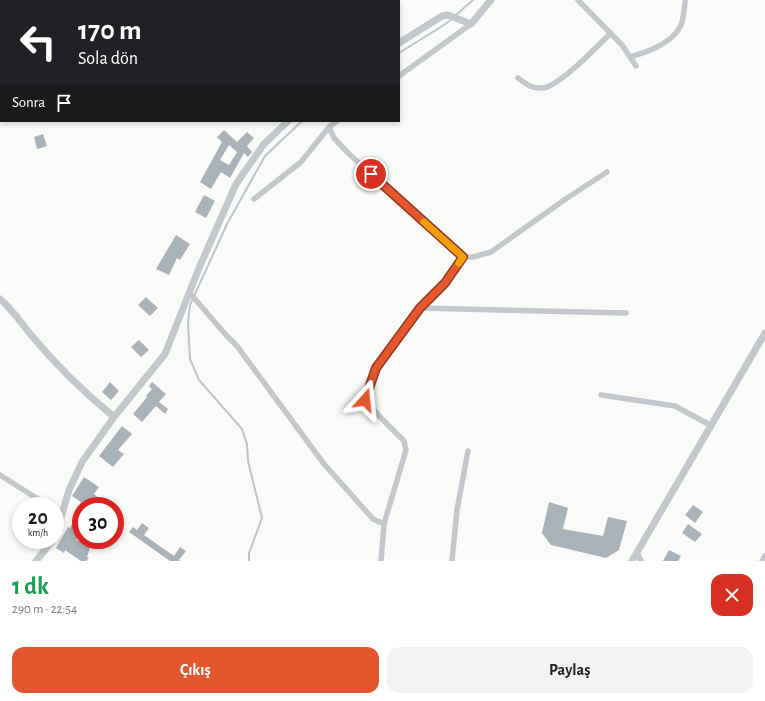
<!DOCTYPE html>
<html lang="tr">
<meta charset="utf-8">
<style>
:root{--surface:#fff;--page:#f2f2f2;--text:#202124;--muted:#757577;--accent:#e4572e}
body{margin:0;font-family:"Alegreya Sans",sans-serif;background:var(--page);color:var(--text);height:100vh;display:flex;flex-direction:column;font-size:15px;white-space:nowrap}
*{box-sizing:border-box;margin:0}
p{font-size:13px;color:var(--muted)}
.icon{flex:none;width:22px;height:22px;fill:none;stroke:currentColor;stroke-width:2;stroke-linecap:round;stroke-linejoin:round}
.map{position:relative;height:561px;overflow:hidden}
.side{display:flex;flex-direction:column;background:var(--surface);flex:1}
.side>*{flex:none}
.guide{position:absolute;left:0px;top:0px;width:400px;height:122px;box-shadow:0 2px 6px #0003;background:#202124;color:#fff;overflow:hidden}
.speed{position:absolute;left:12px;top:497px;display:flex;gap:8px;font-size:20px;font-weight:700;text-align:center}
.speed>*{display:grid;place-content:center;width:52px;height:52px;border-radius:50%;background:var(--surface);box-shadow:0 2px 6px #0003;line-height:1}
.speed small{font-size:10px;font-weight:400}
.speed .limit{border:6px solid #d22;background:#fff;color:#111}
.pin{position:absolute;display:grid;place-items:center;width:34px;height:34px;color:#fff;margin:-17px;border:2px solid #fff;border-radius:50%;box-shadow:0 1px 4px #0007}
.me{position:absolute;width:44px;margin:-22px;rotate:18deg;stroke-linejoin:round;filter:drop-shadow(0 0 3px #0008)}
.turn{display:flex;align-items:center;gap:14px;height:84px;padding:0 12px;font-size:18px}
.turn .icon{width:52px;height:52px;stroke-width:2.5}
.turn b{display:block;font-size:28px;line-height:34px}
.then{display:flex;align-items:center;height:38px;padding:0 12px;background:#0003;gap:8px;font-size:15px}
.round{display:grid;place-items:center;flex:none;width:42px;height:42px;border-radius:12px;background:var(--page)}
.headline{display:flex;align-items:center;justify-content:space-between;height:68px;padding:0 12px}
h1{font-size:24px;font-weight:700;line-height:30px;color:#1e9e55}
.primary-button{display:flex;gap:8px;margin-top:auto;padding:8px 12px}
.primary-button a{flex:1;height:46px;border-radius:12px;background:var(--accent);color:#fff;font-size:16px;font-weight:700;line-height:46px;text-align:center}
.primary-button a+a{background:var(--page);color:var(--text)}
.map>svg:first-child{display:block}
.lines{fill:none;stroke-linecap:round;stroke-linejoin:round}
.stream{stroke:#bbc7cb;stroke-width:2}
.building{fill:#aab3b9;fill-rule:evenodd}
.minor{stroke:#c3c8cc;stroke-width:5.5}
.tertiary{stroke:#c3c8cc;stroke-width:7}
.route-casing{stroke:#94391e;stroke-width:10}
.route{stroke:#e4572e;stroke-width:7}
.slow{stroke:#f59e0b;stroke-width:7}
</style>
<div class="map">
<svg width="765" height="561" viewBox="0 0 765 561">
<rect width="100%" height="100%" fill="#fafaf8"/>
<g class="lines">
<path class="stream" d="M 456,15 L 473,0
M 399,53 L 444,25 L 453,18
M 249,561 L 249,553 L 262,518 L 248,461 L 247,444 L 242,429 L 199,380 L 190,359 L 188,323 L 190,305 L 227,224 L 265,156 L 302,121"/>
</g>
<path class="building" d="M 224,130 L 237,142 L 247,132 L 254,138 L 247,146 L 252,152 L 248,157 L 244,153 L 230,178 L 221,172 L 211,189 L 200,182 L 222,142 L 217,137 ZM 229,145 L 237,152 L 229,165 L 220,160 Z
M 43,134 L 47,146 L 37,149 L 34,137 Z
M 204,195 L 215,201 L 206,218 L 195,212 Z
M 176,235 L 190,244 L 180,260 L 177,258 L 169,275 L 156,269 Z
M 146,297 L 158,308 L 150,316 L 138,305 Z
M 139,340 L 149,350 L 141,357 L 131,347 Z
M 110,382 L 119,391 L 111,400 L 102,392 Z
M 152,382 L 166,394 L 159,402 L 168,409 L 165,414 L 156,406 L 142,422 L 133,414 L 147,397 L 146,396 L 152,389 L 149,386 Z
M 122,426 L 132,434 L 118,450 L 124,454 L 113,467 L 99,456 Z
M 84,477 L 99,487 L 94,494 L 107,506 L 81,506 L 81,531 L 76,540 L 91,545 L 87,557 L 89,558 L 86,561 L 81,561 L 65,550 L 64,553 L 56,548 L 68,527 L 70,528 L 72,524 L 73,525 L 81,502 L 72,496 Z
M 549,502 L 568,508 L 563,529 L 603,536 L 608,517 L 627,521 L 619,550 L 606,558 L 551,545 L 542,533 Z
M 693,505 L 703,512 L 695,523 L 685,515 Z
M 142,523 L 149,528 L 144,535 L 174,556 L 180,547 L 186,551 L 179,560 L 180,561 L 170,561 L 129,532 L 133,527 L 137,530 Z
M 688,524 L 702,534 L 695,542 L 682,533 Z
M 669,550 L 681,556 L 678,561 L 663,561 Z"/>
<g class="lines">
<path class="minor" d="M 339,0 L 339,1
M 578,0 L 622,45 L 636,66
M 630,57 C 647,52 671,44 680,27 C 684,20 684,9 685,2
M 399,76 L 471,24
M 518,78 C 526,84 532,89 543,88 C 560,86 597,46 611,33
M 337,121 L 329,127 L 334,138 L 348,153 L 463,257 L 445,283 L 420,308 L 376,368 L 365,400 L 384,421 L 404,441 L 406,450 L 384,524 L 381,561
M 254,199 L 301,162 L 329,127
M 463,257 L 473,257 L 491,252 L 567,198 L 607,172
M 189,292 L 226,335 L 237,346 L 324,464 L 373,519 L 384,524
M 420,308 L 626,313
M 601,395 L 675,406 L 710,425
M 0,475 L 49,506
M 55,510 L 62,515
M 637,553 L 641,561
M 452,561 L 457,510 L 468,451
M 762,561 L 765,556"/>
<path class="tertiary" d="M 23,1 L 23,0
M 399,43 L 442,16 L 448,15 L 471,24 L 491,0
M 0,62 L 1,59
M 0,299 C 13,310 21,323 32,336 C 56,365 85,393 114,417
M 55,538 L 69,490 L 82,462 L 114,417 L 165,354 L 199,268 L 236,184 L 264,144 L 288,121
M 36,561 L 53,540
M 632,561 L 765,333"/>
</g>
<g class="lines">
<g class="route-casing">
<path id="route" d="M 365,400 L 376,368 L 420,308 L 445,283 L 463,257 L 371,174"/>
</g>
<use href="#route" class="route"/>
<path class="slow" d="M 424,222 L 463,257 L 459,263"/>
</g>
</svg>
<div class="speed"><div>20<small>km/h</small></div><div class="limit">30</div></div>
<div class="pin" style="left:371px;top:174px;background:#d93025"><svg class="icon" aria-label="arrive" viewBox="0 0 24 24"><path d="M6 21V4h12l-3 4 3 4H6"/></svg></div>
<svg class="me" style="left:365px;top:400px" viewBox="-20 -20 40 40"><path d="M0-17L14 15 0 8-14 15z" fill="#e4572e" stroke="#fff" stroke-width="4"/></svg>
<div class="guide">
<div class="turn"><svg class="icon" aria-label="left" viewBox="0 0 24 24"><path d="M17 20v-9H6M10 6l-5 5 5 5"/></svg><div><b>170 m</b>Sola dön</div></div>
<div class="then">Sonra<svg class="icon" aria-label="arrive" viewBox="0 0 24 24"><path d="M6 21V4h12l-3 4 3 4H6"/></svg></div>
</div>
</div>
<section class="side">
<div class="headline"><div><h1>1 dk</h1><p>290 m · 22:54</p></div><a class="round" style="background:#d93025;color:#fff"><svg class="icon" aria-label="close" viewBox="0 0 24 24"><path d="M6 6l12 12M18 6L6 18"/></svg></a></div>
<div class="primary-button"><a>Çıkış</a><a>Paylaş</a></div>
</section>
